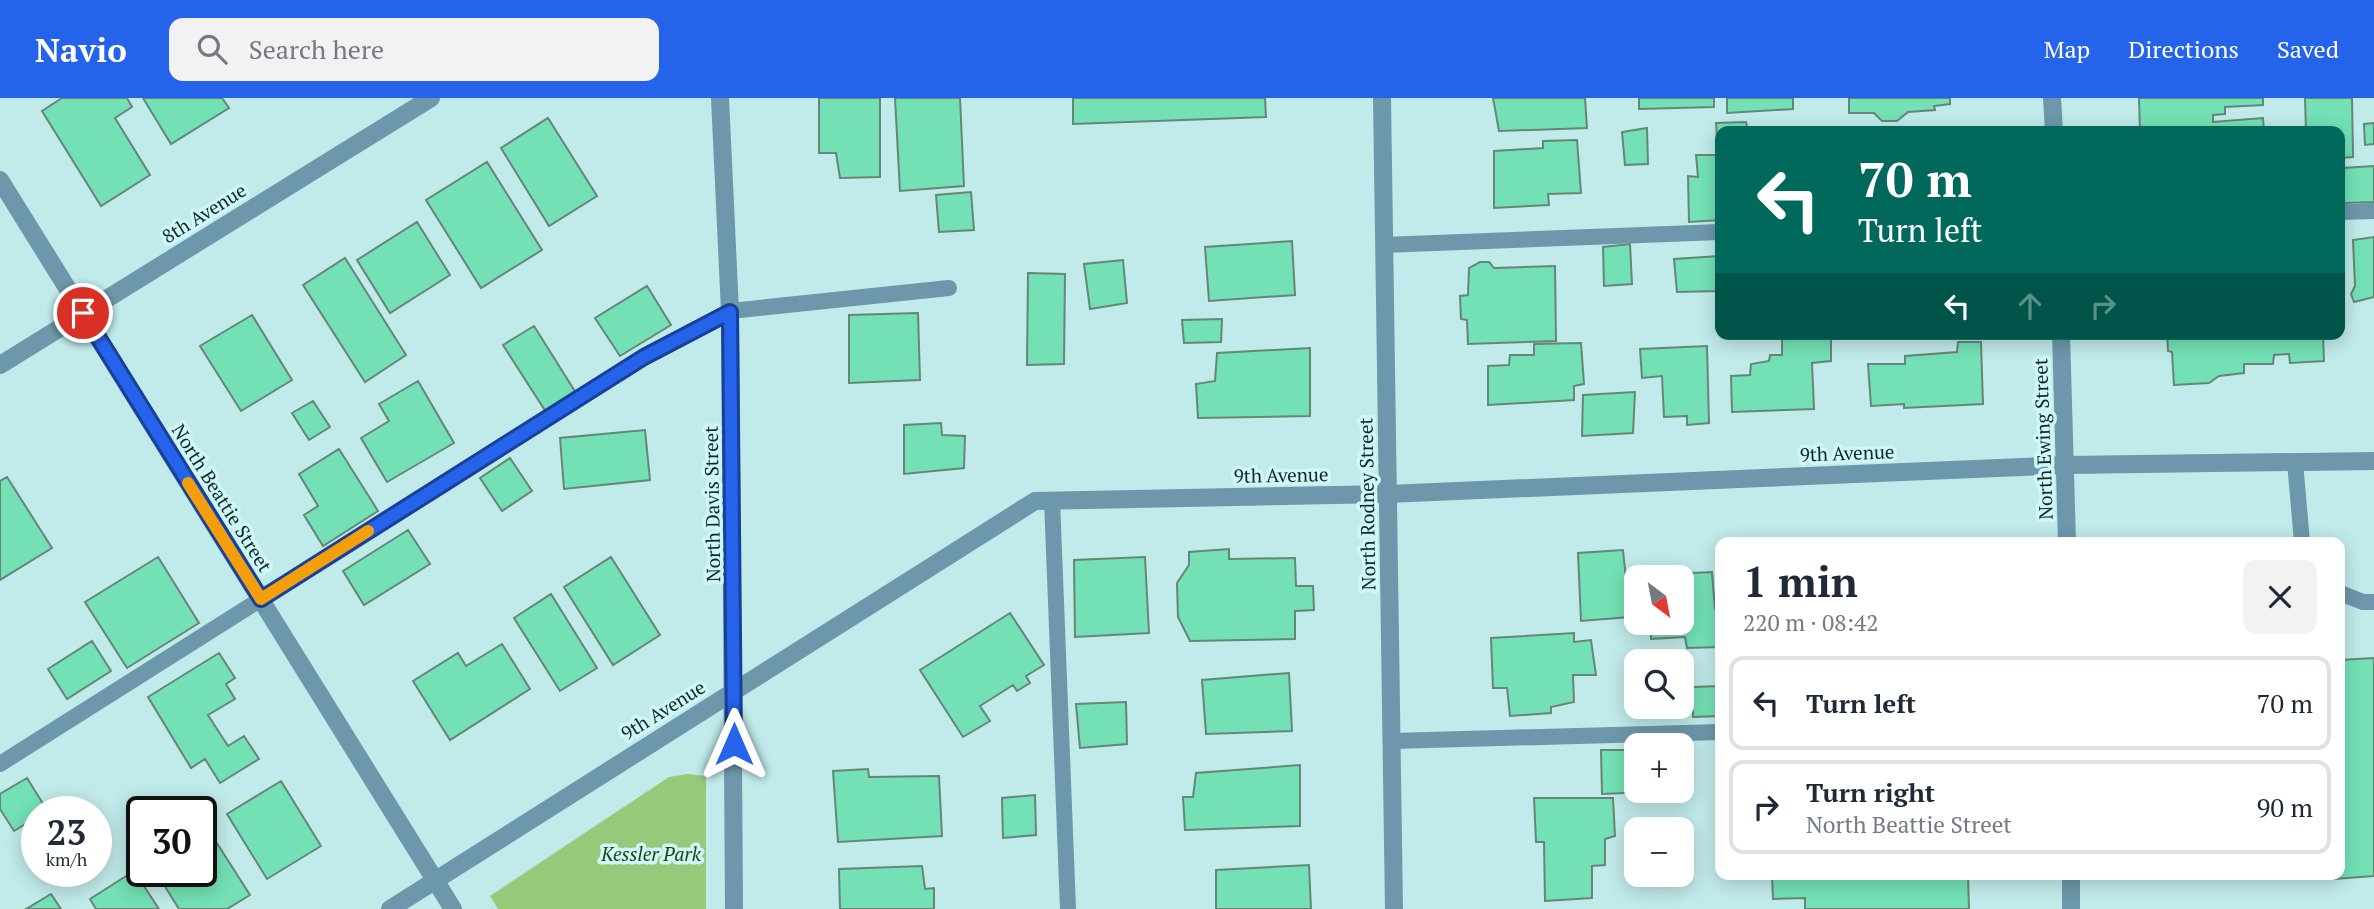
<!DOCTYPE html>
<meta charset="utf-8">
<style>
:root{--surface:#fff;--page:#f2f2f3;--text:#1f2937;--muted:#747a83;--line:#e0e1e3;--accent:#2563eb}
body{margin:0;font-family:"PT Serif",serif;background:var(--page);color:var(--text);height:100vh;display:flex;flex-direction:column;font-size:26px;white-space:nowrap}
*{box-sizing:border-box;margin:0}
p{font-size:23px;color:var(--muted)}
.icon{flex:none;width:38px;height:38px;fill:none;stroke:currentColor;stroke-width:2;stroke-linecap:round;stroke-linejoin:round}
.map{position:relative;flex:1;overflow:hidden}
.sheet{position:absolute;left:1715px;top:439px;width:630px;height:343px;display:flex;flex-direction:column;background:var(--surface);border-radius:14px;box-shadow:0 4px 18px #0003}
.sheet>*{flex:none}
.guide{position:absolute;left:1715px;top:28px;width:630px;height:214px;border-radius:14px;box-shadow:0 4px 18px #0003;background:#00695c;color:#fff;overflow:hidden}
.needle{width:46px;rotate:148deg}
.fabs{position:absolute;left:1624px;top:467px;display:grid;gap:14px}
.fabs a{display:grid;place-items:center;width:70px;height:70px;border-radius:14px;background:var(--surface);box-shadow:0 4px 18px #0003;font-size:35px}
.speed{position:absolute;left:21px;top:698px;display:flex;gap:14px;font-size:35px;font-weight:700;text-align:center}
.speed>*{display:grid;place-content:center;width:91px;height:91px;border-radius:50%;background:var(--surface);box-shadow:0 4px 18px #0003;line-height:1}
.speed small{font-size:18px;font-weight:400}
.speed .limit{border:4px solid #111;border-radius:10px;background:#fff;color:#111}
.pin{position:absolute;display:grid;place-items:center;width:60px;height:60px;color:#fff;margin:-30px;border:4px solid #fff;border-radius:50%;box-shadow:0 2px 7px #0007}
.me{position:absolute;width:77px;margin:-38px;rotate:0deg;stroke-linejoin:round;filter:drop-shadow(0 0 5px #0008)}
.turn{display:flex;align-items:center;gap:24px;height:147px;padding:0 28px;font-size:32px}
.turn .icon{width:91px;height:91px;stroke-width:2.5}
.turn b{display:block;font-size:49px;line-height:60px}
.lanes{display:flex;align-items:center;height:66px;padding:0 28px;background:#0003;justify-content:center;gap:35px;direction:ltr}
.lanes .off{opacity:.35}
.round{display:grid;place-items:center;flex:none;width:74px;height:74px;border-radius:14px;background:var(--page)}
.headline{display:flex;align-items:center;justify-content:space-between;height:119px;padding:0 28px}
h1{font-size:42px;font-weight:700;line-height:52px}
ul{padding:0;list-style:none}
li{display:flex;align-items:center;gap:21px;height:94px;margin:0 14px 10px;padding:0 14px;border:4px solid var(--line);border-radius:14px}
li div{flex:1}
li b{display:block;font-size:26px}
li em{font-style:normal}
header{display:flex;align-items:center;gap:42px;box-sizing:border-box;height:98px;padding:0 35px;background:var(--accent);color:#fff}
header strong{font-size:33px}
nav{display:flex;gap:38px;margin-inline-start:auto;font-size:24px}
.search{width:490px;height:63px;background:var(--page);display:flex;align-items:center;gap:18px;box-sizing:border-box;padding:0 24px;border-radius:14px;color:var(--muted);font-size:26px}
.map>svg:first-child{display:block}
.green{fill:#98c97a}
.building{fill:#73e1b5;stroke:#668678;stroke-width:2}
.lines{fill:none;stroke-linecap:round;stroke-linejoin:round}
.service{stroke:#6d97aa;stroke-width:16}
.minor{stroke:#6d97aa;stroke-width:18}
.tertiary{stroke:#6d97aa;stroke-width:18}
.route-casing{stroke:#184099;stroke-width:18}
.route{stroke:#2563eb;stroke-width:12}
.slow{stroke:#f59e0b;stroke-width:12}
.labels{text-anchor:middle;stroke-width:7;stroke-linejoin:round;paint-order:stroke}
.street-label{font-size:19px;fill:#152525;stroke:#cef7f7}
.park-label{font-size:19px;font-style:italic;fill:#25440c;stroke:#cef7f7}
</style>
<header>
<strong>Navio</strong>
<div class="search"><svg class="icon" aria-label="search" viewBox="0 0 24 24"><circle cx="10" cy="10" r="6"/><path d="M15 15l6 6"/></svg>Search here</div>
<nav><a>Map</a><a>Directions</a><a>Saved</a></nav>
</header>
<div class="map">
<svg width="2374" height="811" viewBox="0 0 2374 811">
<rect width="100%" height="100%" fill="#c1eaea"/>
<path class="green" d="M 688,676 L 706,678 L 706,811 L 498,811 L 490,798 L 669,679 Z"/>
<path class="building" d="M 62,0 L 127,0 L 132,9 L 115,20 L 150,77 L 101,108 L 42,13 Z
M 143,0 L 222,0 L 229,10 L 171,46 Z
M 819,0 L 880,0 L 880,79 L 840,80 L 836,55 L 819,55 Z
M 895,0 L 960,0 L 964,88 L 900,93 Z
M 1073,0 L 1265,0 L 1266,19 L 1073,26 Z
M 1493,0 L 1585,0 L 1587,30 L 1499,33 Z
M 1639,0 L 1714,0 L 1714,9 L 1639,11 Z
M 1727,0 L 1793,0 L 1793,11 L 1727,15 Z
M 1849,0 L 1950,0 L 1950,6 L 1934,8 L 1935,12 L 1908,14 L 1897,23 L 1882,23 L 1874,15 L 1849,15 Z
M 2139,0 L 2263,0 L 2263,7 L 2225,9 L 2225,16 L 2213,17 L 2213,24 L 2263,20 L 2264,33 L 2140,33 Z
M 2305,0 L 2352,0 L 2353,59 L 2340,60 L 2340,33 L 2306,33 Z
M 548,20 L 597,98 L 549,128 L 501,50 Z
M 1746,24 L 1748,33 L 1776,30 L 1776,33 L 1720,33 L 1720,84 L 1716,25 Z
M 2374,25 L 2374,46 L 2365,47 L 2364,26 Z
M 1647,30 L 1648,66 L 1625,67 L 1622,34 Z
M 1577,42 L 1581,95 L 1548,96 L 1549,107 L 1494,110 L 1494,53 L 1543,50 L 1543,43 Z
M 1696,57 L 1718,57 L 1720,122 L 1689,124 L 1688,78 L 1698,79 Z
M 487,64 L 542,152 L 481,190 L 426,102 Z
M 2374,68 L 2374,104 L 2344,105 L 2343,70 Z
M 971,94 L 974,132 L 939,134 L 936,97 Z
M 417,124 L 450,177 L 390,215 L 357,162 Z
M 2374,139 L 2374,199 L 2354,204 L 2351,196 L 2355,188 L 2353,142 Z
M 1292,143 L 1295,197 L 1209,203 L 1205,149 Z
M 1630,146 L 1632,186 L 1604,188 L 1603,149 Z
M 1719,158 L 1719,193 L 1677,194 L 1674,161 Z
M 345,160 L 406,257 L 365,284 L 303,187 Z
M 1123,162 L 1127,205 L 1090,211 L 1084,166 Z
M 1480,164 L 1489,164 L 1494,170 L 1555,168 L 1556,243 L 1468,246 L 1467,222 L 1461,221 L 1460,198 L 1468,197 L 1469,170 Z
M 1028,175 L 1065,176 L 1064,266 L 1027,267 Z
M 647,188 L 671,227 L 620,258 L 595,220 Z
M 918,215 L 920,282 L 849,285 L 849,217 Z
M 252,217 L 292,282 L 241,313 L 200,248 Z
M 1222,221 L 1221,244 L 1184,245 L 1182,222 Z
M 534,228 L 576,295 L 546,314 L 503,247 Z
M 1782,236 L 1831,236 L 1831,263 L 1812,265 L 1814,311 L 1732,314 L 1731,278 L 1750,277 L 1751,266 L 1769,263 L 1770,257 L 1782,257 Z
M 2167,236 L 2323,236 L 2324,263 L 2290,265 L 2289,256 L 2274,257 L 2273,266 L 2244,266 L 2244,275 L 2219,278 L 2209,285 L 2174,287 L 2172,254 L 2168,253 Z
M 1958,244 L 1981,244 L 1983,306 L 1904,310 L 1904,306 L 1871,308 L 1868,266 L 1905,266 L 1905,258 L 1957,254 Z
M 1581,245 L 1584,286 L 1574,288 L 1574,302 L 1488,307 L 1488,268 L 1509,267 L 1510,257 L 1534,257 L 1534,246 Z
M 1707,248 L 1709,325 L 1687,327 L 1687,318 L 1664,319 L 1662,278 L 1642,280 L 1640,251 Z
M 1310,250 L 1310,318 L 1198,320 L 1196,286 L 1215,283 L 1217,255 Z
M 418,283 L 454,345 L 387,384 L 361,340 L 389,323 L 379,306 Z
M 1635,294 L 1633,335 L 1582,338 L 1583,297 Z
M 313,303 L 330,329 L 309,342 L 292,315 Z
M 941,325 L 942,337 L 965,338 L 964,370 L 904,376 L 904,327 Z
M 645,332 L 650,382 L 564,391 L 560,340 Z
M 339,351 L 378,413 L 323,448 L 304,417 L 318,408 L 299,376 Z
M 510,360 L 532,393 L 502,413 L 480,380 Z
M 7,379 L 52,450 L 0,482 L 0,383 Z
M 408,432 L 430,466 L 364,507 L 343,473 Z
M 1907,442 L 1990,443 L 1990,444 L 1907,444 Z
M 1229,451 L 1229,461 L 1295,460 L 1296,488 L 1313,488 L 1314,512 L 1295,513 L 1295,541 L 1190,543 L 1178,519 L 1177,485 L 1189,467 L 1189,454 Z
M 1623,452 L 1630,519 L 1581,523 L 1578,455 Z
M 158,459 L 199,525 L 127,570 L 85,504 Z
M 611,459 L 660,537 L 613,567 L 564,489 Z
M 1145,459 L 1149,535 L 1075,539 L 1074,462 Z
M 1712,474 L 1715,511 L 1720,511 L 1720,549 L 1687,550 L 1685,539 L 1651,541 L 1651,525 L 1682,525 L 1682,480 L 1649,480 L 1649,477 Z
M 551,496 L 597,570 L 560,593 L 514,520 Z
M 1010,515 L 1044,567 L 1026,578 L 1030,585 L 1017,593 L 1013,587 L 980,608 L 990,623 L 963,639 L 920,572 Z
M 1574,535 L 1574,544 L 1591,542 L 1596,577 L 1573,577 L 1574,604 L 1551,609 L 1551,615 L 1510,618 L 1507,590 L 1493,590 L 1491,540 Z
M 92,543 L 111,573 L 67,601 L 48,571 Z
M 502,546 L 530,591 L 450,642 L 413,583 L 458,555 L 466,568 Z
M 219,555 L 235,580 L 226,586 L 235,601 L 208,617 L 228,648 L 244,638 L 259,661 L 220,685 L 205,661 L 191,670 L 148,599 Z
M 2374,560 L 2374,778 L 2334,781 L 2330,777 L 2340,777 L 2340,562 Z
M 1289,575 L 1292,633 L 1206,636 L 1202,582 Z
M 1720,588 L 1720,618 L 1693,619 L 1692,589 Z
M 1126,604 L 1127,646 L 1080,650 L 1076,606 Z
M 1601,652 L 1636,652 L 1636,693 L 1649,694 L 1602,696 Z
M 1300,667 L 1300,728 L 1185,732 L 1183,699 L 1193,699 L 1196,675 Z
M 868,671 L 869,679 L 939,678 L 942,738 L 838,744 L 833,673 Z
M 27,680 L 47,712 L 37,714 L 37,719 L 14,733 L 0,711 L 0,696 Z
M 281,683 L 321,748 L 267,781 L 227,716 Z
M 1035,697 L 1036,737 L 1003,740 L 1002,700 Z
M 1534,700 L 1613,700 L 1615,738 L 1605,741 L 1605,767 L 1592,768 L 1592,800 L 1545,803 L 1544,744 L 1536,744 Z
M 204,725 L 250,797 L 227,811 L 179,811 L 156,774 L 201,774 L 201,727 Z
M 1309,767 L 1311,811 L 1216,811 L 1216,772 Z
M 922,768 L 925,791 L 934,790 L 934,811 L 840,811 L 839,771 Z
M 134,773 L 159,811 L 96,811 L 90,801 Z
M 1772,777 L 1968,777 L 1969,811 L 1805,811 L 1805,800 L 1773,801 Z
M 51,796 L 61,811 L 26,811 Z"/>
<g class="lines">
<path class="service" d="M 2340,114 L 2374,113
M 1384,147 L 1720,134
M 2295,364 L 2302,444
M 1052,402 L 1068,811
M 2340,495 L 2363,504 L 2374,504
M 1392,643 L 1720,634
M 0,666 L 644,259 L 730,213 L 949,190"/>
<path class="minor" d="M 720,0 L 730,213 L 734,811
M 2052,0 L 2054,33
M 0,82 L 453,811
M 2061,236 L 2067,444
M 0,267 L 431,0
M 2071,777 L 2071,811
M 390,811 L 1035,403 L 1388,396 L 2067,367 L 2374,363"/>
<path class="tertiary" d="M 1382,0 L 1394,811"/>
</g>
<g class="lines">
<g class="route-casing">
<path id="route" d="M 83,215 L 261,501 L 644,259 L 730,214 L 734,646"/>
</g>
<use href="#route" class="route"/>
<path class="slow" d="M 188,385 L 261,501 L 368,433"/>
</g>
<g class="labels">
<g class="street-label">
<text transform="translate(204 115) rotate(-32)" y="7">8th Avenue</text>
<text transform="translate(2043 341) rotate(-92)" y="7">North Ewing Street</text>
<text transform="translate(1847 355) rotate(-2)" y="7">9th Avenue</text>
<text transform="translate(1281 377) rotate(-1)" y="7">9th Avenue</text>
<text transform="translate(222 400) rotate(58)" y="7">North Beattie Street</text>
<text transform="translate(712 406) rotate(-91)" y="7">North Davis Street</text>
<text transform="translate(1367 406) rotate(-91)" y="7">North Rodney Street</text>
<text transform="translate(663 612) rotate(-32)" y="7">9th Avenue</text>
</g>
<g class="park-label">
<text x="651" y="763">Kessler Park</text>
</g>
</g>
</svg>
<div class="fabs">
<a><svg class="needle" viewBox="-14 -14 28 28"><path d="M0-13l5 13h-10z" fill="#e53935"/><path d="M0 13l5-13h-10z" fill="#747a83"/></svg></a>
<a><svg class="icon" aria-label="search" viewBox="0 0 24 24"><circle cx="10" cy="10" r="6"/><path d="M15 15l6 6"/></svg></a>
<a>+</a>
<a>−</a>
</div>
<div class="speed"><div>23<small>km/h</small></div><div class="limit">30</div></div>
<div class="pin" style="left:83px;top:215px;background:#d93025"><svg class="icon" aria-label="arrive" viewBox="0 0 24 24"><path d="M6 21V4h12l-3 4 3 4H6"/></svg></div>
<svg class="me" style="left:734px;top:646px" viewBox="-20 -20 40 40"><path d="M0-17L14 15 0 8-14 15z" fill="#2563eb" stroke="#fff" stroke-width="4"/></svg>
<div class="guide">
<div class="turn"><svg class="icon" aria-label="left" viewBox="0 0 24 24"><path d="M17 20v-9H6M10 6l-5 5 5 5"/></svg><div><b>70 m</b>Turn left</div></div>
<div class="lanes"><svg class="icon" aria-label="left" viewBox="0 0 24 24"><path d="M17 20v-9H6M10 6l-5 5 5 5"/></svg><svg class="icon off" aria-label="ahead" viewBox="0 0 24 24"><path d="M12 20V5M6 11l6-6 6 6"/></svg><svg class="icon off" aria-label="right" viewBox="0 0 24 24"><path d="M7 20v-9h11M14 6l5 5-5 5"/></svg></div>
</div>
<section class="sheet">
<div class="headline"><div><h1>1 min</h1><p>220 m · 08:42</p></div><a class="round"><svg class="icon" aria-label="close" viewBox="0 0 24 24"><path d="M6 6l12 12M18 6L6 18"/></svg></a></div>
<ul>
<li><svg class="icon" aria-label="left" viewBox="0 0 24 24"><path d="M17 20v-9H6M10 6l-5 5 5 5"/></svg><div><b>Turn left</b></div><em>70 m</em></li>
<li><svg class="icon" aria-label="right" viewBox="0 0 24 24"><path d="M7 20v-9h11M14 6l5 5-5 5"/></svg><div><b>Turn right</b><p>North Beattie Street</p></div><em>90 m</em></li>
</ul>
</section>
</div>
